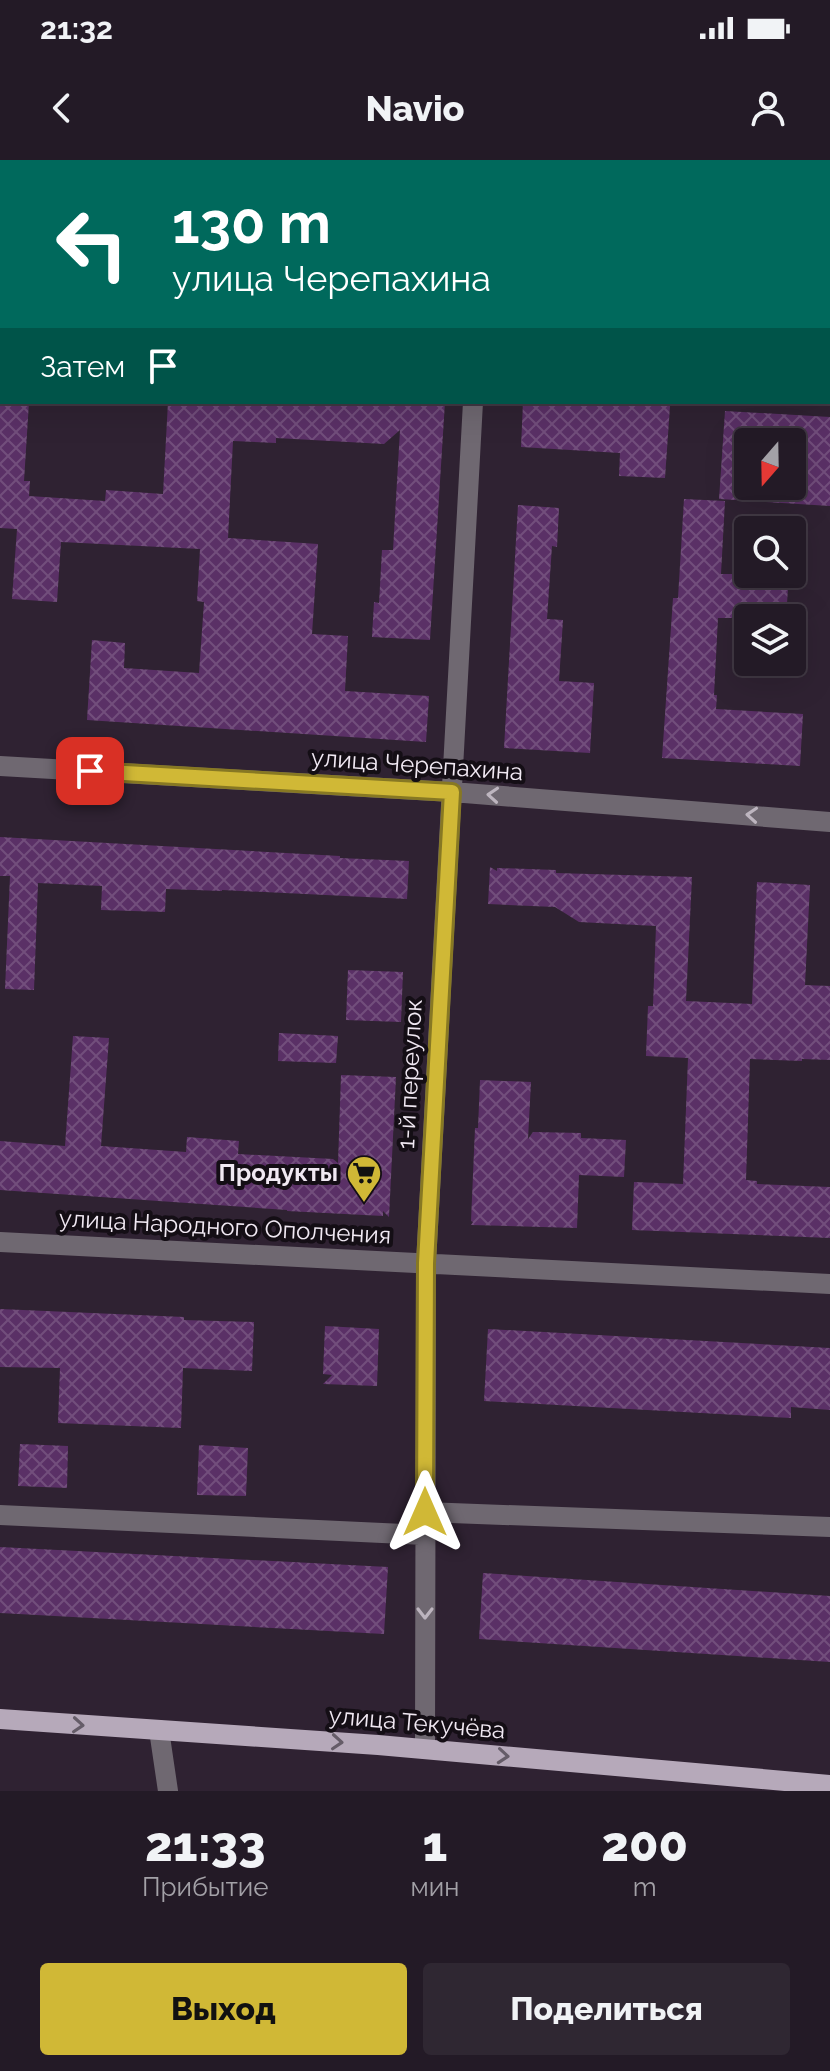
<!DOCTYPE html>
<html lang="ru">
<meta charset="utf-8">
<style>
:root{--surface:#231a26;--page:#2f2732;--text:#f1f3f6;--muted:#a3a1a7;--line:#403843;--accent:#d0b836}
body{margin:0;font-family:Raleway,sans-serif;background:var(--page);color:var(--text);height:100vh;display:flex;flex-direction:column;font-size:30px;white-space:nowrap}
*{box-sizing:border-box;margin:0}
p{font-size:26px;color:var(--muted)}
.icon{flex:none;width:44px;height:44px;fill:none;stroke:currentColor;stroke-width:2;stroke-linecap:round;stroke-linejoin:round}
.map{position:relative;height:1631px;overflow:hidden}
.panel{display:flex;flex-direction:column;background:var(--surface);flex:1}
.panel>*{flex:none}
.hud{position:absolute;left:0px;top:0px;width:830px;height:244px;box-shadow:0 8px 32px #0002,0 0 0 2px var(--line);background:#00695c;color:#fff;overflow:hidden}
.needle{width:52px;rotate:200deg}
.controls{position:absolute;left:734px;top:268px;display:grid;gap:16px}
.controls a{display:grid;place-items:center;width:72px;height:72px;border-radius:8px;background:var(--surface);box-shadow:0 8px 32px #0002,0 0 0 2px var(--line);font-size:40px}
.pin{position:absolute;display:grid;place-items:center;width:68px;height:68px;color:#fff;margin:-34px;border-radius:16px;box-shadow:0 4px 12px #0006}
.me{position:absolute;width:88px;margin:-44px;rotate:0deg;stroke-linejoin:round;filter:drop-shadow(0 0 6px #0008)}
.turn{display:flex;align-items:center;gap:28px;height:168px;padding:0 40px;font-size:36px}
.turn .icon{width:104px;height:104px;stroke-width:2.5}
.turn b{display:block;font-size:56px;line-height:68px}
.then{display:flex;align-items:center;height:76px;padding:0 40px;background:#0003;gap:16px;font-size:30px}
.eta{display:flex;justify-content:space-evenly;align-items:center;height:136px;text-align:center}
.eta b{font-size:48px;font-weight:800;line-height:56px}
.primary-button{display:flex;gap:16px;margin-top:auto;padding:16px 40px}
.primary-button a{flex:1;height:92px;border-radius:8px;background:var(--accent);color:#111;font-size:32px;font-weight:800;line-height:92px;text-align:center}
.primary-button a+a{background:var(--page);color:var(--text)}
.status{display:flex;justify-content:space-between;align-items:center;height:56px;padding:0 40px;background:var(--surface);direction:ltr}
.status svg{height:22px;fill:currentColor}
header{display:flex;justify-content:space-between;align-items:center;height:104px;padding:0 40px;background:var(--surface);font-size:36px;font-weight:800}
.map>svg:first-child{display:block}
.building{fill:url(#building-cross-hatch);fill-rule:evenodd}
.lines{fill:none;stroke-linecap:round;stroke-linejoin:round}
.minor{stroke:#6f6871;stroke-width:20}
.major{stroke:#b6a9ba;stroke-width:20}
.oneway{stroke:#bdb5bf}
.oneway2{stroke:#655c68}
.route-casing{stroke:#877823;stroke-width:20}
.route{stroke:#d0b836;stroke-width:14}
.labels{text-anchor:middle;stroke-width:8;stroke-linejoin:round;paint-order:stroke}
.street-label{font-size:24px;fill:#f1e9f3;stroke:#140e15}
.poi-label{font-size:24px;font-weight:bold;fill:#f1e9f3;stroke:#140e15;text-anchor:end}
</style>
<div class="status"><b>21:32</b><svg viewBox="0 0 49 12"><path d="M0 12V9h3v3zM5 12V6h3v6zM10 12V3h3v9zM15 12V0h3v12zM26 1h20v11H26zM47 4h2v5h-2z"/></svg></div>
<header><svg class="icon" aria-label="back" viewBox="0 0 24 24"><path d="M15 5l-7 7 7 7"/></svg>Navio<svg class="icon" aria-label="person" viewBox="0 0 24 24"><circle cx="12" cy="8" r="4"/><path d="M4 21q1-7 8-7t8 7"/></svg></header>
<div class="map">
<svg width="830" height="1631" viewBox="0 0 830 1631">
<defs>
<pattern id="building-cross-hatch" width="8" height="8" patternUnits="userSpaceOnUse" patternTransform="scale(2)"><rect width="8" height="8" fill="#5a3066"/><path d="M0 0l8 8M0 8l8-8" fill="none" stroke="#724e7c"/></pattern>
</defs>
<rect width="100%" height="100%" fill="#2f2232"/>
<path class="building" d="M 0,242 L 29,242 L 24,321 L 30,321 L 29,336 L 105,341 L 106,330 L 163,334 L 168,242 L 445,242 L 430,480 L 372,477 L 374,442 L 379,443 L 382,390 L 393,390 L 400,270 L 384,284 L 276,278 L 276,283 L 233,281 L 228,378 L 318,384 L 312,474 L 348,476 L 345,531 L 429,536 L 426,582 L 87,560 L 92,480 L 125,483 L 124,508 L 199,513 L 204,442 L 197,441 L 200,389 L 61,382 L 57,442 L 12,439 L 17,369 L 0,368 Z
M 523,242 L 600,242 L 670,246 L 665,318 L 619,316 L 620,293 L 521,287 Z
M 725,251 L 830,257 L 830,346 L 719,339 ZM 748,282 L 792,282 L 792,326 L 748,326 Z
M 684,339 L 725,341 L 721,414 L 789,414 L 786,458 L 718,458 L 714,535 L 717,535 L 716,549 L 803,554 L 800,606 L 662,598 L 673,438 L 678,438 Z
M 518,345 L 559,348 L 557,387 L 552,386 L 547,459 L 563,460 L 559,521 L 594,523 L 590,593 L 504,588 Z
M 0,677 L 340,696 L 340,698 L 409,701 L 407,739 L 222,730 L 222,731 L 166,729 L 165,752 L 101,750 L 102,726 L 38,723 L 34,830 L 5,829 L 10,716 L 0,716 Z
M 490,707 L 497,711 L 497,708 L 556,710 L 556,713 L 692,717 L 686,841 L 752,844 L 757,722 L 810,725 L 805,825 L 830,826 L 830,900 L 802,899 L 802,901 L 750,899 L 746,1020 L 757,1021 L 757,1024 L 830,1027 L 830,1078 L 632,1070 L 634,1022 L 683,1024 L 688,898 L 646,896 L 648,846 L 653,846 L 656,766 L 579,762 L 555,747 L 488,744 Z
M 348,810 L 403,812 L 401,862 L 346,860 Z
M 279,873 L 338,876 L 336,903 L 278,901 Z
M 73,876 L 109,878 L 101,986 L 186,992 L 187,977 L 239,981 L 238,994 L 333,999 L 338,1003 L 341,915 L 396,917 L 389,1057 L 383,1051 L 383,1056 L 287,1051 L 287,1050 L 0,1030 L 0,981 L 65,986 Z
M 480,920 L 531,922 L 528,979 L 533,972 L 581,973 L 581,978 L 626,980 L 624,1017 L 579,1015 L 577,1068 L 471,1065 L 473,1062 L 471,1061 L 475,968 L 478,968 Z
M 0,1149 L 184,1157 L 184,1160 L 254,1162 L 252,1211 L 183,1208 L 181,1268 L 58,1263 L 60,1208 L 0,1207 Z
M 325,1166 L 379,1169 L 377,1226 L 323,1224 L 332,1215 L 323,1214 Z
M 488,1169 L 830,1188 L 830,1250 L 791,1247 L 791,1258 L 484,1241 Z
M 20,1284 L 68,1286 L 67,1328 L 18,1326 Z
M 199,1285 L 248,1288 L 246,1336 L 197,1335 Z
M 0,1387 L 388,1407 L 384,1474 L 0,1453 Z
M 483,1413 L 830,1436 L 830,1502 L 479,1479 Z"/>
<g class="lines">
<path class="minor" d="M 491,2 L 491,0
M 0,144 L 2,144
M 828,200 L 830,201
M 0,606 L 452,632 L 830,662
M 0,1082 L 830,1124
M 425,1352 L 830,1367
M 0,1355 L 425,1375
M 159,1570 L 168,1631
M 425,1589 L 426,1103 L 473,242"/>
<path class="major" d="M 0,1559 L 378,1585 L 830,1625"/>
</g>
<defs><path id="oneway-chevron" d="M-2-3.5L2.5 0L-2 3.5" fill="none" stroke-width="1.6" stroke-linecap="round" stroke-linejoin="round" transform="scale(2)"/></defs>
<g class="oneway">
<use href="#oneway-chevron" transform="translate(493 635) rotate(-176)"/>
<use href="#oneway-chevron" transform="translate(752 655) rotate(-176)"/>
<use href="#oneway-chevron" transform="translate(425 1453) rotate(90)"/>
</g>
<g class="oneway2">
<use href="#oneway-chevron" transform="translate(78 1565) rotate(4)"/>
<use href="#oneway-chevron" transform="translate(337 1582) rotate(4)"/>
<use href="#oneway-chevron" transform="translate(503 1596) rotate(5)"/>
</g>
<g class="lines">
<g class="route-casing">
<path id="route" d="M 90,611 L 452,632 L 426,1103 L 425,1352"/>
</g>
<use href="#route" class="route"/>
</g>
<defs>
<g id="supermarket-pin" transform="scale(1.8)"><path d="M0 17L-7.5 6A9.5 9.5 0 1 1 7.5 6Z" fill="#d0b836" stroke="#140e15"/><path d="M-6-5.5h2.5l.6 2H6L4.5 2H-2.5L-4.4-4H-6ZM-1.5 3.2a1.3 1.3 0 1 0 .1 0ZM3 3.2a1.3 1.3 0 1 0 .1 0Z" fill="#111"/></g>
</defs>
<g fill-rule="evenodd">
<use href="#supermarket-pin" x="364" y="1013"/>
</g>
<g class="labels">
<g class="street-label">
<text transform="translate(417 605) rotate(4)" y="8">улица Черепахина</text>
<text transform="translate(410 914) rotate(-87)" y="8">1-й переулок</text>
<text transform="translate(225 1067) rotate(3)" y="8">улица Народного Ополчения</text>
<text transform="translate(417 1563) rotate(5)" y="8">улица Текучёва</text>
</g>
<g class="poi-label">
<text x="338" y="1021">Продукты</text>
</g>
</g>
</svg>
<div class="controls">
<a><svg class="needle" viewBox="-14 -14 28 28"><path d="M0-13l5 13h-10z" fill="#e53935"/><path d="M0 13l5-13h-10z" fill="#a3a1a7"/></svg></a>
<a><svg class="icon" aria-label="search" viewBox="0 0 24 24"><circle cx="10" cy="10" r="6"/><path d="M15 15l6 6"/></svg></a>
<a><svg class="icon" aria-label="layers" viewBox="0 0 24 24"><path d="M12 4l9 5-9 5-9-5zM3 14l9 5 9-5"/></svg></a>
</div>
<div class="pin" style="left:90px;top:611px;background:#d93025"><svg class="icon" aria-label="arrive" viewBox="0 0 24 24"><path d="M6 21V4h12l-3 4 3 4H6"/></svg></div>
<svg class="me" style="left:425px;top:1352px" viewBox="-20 -20 40 40"><path d="M0-17L14 15 0 8-14 15z" fill="#d0b836" stroke="#fff" stroke-width="4"/></svg>
<div class="hud">
<div class="turn"><svg class="icon" aria-label="left" viewBox="0 0 24 24"><path d="M17 20v-9H6M10 6l-5 5 5 5"/></svg><div><b>130 m</b>улица Черепахина</div></div>
<div class="then">Затем<svg class="icon" aria-label="arrive" viewBox="0 0 24 24"><path d="M6 21V4h12l-3 4 3 4H6"/></svg></div>
</div>
</div>
<section class="panel">
<div class="eta">
<div><b>21:33</b><p>Прибытие</p></div>
<div><b>1</b><p>мин</p></div>
<div><b>200</b><p>m</p></div>
</div>
<div class="primary-button"><a>Выход</a><a>Поделиться</a></div>
</section>
